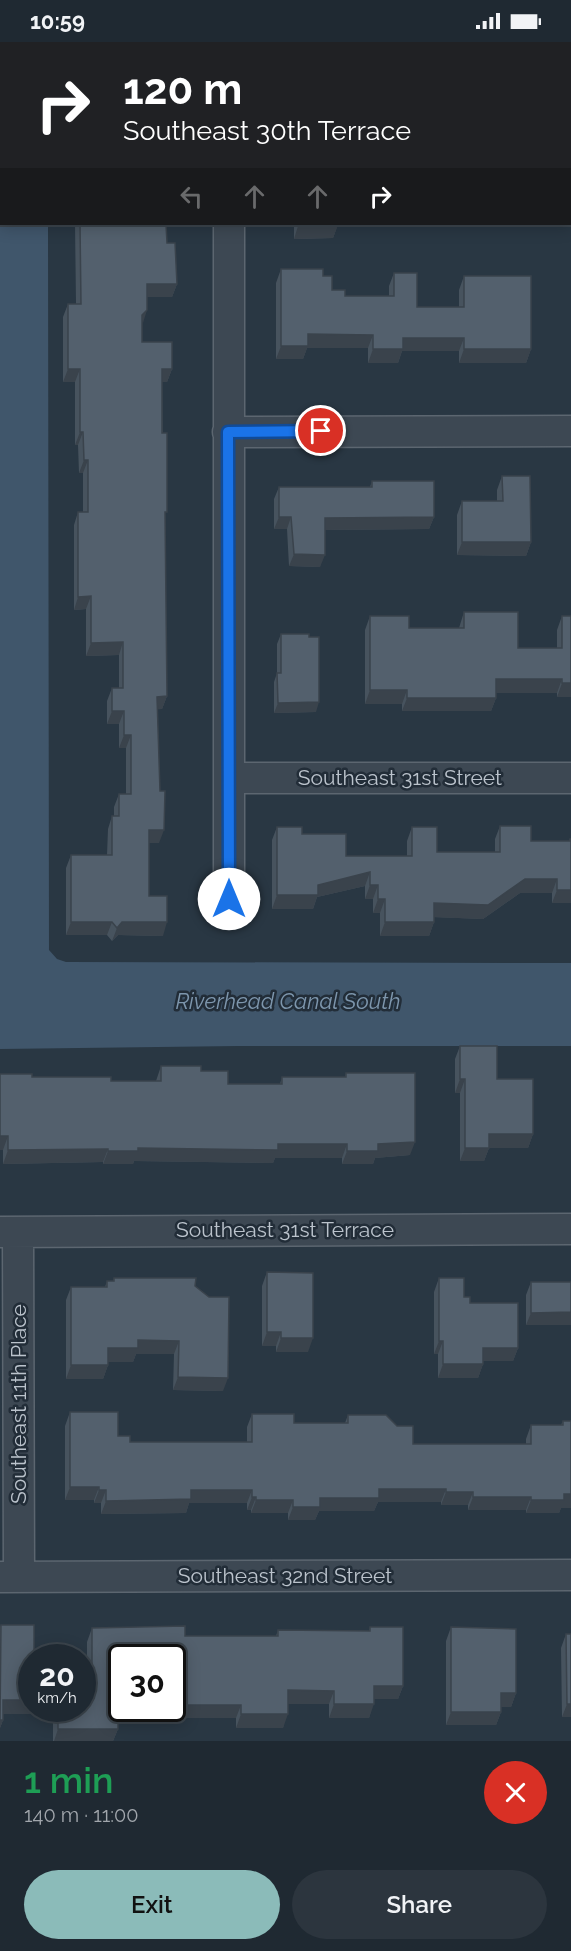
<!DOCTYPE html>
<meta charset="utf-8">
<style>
:root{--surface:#1f2932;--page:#2c353e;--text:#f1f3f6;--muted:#a1a6ac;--line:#3c454d;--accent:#8bbbb9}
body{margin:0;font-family:Raleway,sans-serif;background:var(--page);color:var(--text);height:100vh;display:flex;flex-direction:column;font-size:22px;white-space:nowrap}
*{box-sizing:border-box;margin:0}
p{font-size:20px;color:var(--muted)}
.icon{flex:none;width:33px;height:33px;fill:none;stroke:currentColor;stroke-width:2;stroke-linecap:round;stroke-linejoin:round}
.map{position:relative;height:1699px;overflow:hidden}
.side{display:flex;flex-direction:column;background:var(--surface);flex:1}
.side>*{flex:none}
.hud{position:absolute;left:0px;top:0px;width:572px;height:183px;box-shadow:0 3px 15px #0003,0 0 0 2px var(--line);background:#202124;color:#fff;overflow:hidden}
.speed{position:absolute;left:18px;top:1602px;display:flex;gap:12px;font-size:30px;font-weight:700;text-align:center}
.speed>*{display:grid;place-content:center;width:78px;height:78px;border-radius:50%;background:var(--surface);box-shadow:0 3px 15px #0003,0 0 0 2px var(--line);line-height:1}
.speed small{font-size:15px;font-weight:400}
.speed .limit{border:3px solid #111;border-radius:9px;background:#fff;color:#111}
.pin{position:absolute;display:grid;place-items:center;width:51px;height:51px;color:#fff;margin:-26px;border:3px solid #fff;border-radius:50%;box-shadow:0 2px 6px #0007}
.me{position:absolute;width:66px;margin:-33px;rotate:0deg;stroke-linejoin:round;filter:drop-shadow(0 0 4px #0008)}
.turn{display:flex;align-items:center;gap:21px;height:126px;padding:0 24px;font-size:27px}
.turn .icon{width:78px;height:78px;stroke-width:2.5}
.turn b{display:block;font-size:42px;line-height:51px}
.lanes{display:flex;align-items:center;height:57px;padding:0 24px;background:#0003;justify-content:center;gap:30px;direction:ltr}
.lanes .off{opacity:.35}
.round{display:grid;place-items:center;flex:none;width:63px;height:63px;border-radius:32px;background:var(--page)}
.headline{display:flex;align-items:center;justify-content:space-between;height:102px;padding:0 24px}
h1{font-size:36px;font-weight:600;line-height:45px;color:#1e9e55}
.primary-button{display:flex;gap:12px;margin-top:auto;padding:12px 24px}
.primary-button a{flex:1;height:69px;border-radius:36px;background:var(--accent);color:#111;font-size:24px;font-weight:600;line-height:69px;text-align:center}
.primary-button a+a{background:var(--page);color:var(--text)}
.status{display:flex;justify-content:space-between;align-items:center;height:42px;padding:0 30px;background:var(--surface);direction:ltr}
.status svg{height:16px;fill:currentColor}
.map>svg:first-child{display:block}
.water{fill:#40566b}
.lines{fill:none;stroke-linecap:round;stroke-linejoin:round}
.street-casing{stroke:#5c6670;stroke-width:33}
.street{stroke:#3d4853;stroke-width:30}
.wall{fill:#47535e}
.shaded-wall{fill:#3a434c}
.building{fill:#53606d;stroke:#3a434c;stroke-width:1.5}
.route-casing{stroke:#114b97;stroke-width:15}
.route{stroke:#1a73e8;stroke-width:10}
.labels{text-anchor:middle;stroke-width:5;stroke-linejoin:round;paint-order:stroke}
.street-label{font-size:21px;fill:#bbc3cc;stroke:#222d38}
.water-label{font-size:22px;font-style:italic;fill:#7d96ad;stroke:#222d38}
</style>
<div class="status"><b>10:59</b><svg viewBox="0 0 49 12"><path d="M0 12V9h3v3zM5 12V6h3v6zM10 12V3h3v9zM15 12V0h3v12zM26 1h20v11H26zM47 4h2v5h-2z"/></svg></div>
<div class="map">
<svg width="571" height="1699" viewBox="0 0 571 1699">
<rect width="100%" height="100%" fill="#293743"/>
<path class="water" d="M 0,0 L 49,0 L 2,2 L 2,182 L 48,182 L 49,908 L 57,917 L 66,920 L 571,921 L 571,1004 L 238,1004 L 0,1007 Z"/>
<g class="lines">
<g class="street-casing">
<path id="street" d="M 230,0 L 230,2
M 570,41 L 571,41
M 229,182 L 229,857
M 228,390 L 571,389
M 229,736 L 571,736
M 0,1190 L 571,1187
M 18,1190 L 19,1535
M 0,1535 L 571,1533"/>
</g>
<use href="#street" class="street"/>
</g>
<path class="wall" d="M 75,182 L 166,182 L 167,201 L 177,242 L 172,255 L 147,255 L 142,281 L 142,300 L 172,327 L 167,340 L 162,340 L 167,654 L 162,667 L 157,667 L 159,801 L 149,801 L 149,854 L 163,894 L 118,893 L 112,899 L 107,893 L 66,893 L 66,826 L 71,813 L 107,813 L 108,787 L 112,774 L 114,774 L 114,765 L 119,752 L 126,752 L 126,706 L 119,706 L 119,682 L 107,682 L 107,659 L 112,646 L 119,646 L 119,613 L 86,614 L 86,567 L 74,568 L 74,483 L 78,470 L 83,470 L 83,431 L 79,431 L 78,403 L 75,403 L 75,340 L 63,340 L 63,275 L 68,262 L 76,262 Z
M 294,182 L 338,182 L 333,196 L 294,197 Z
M 281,227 L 323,234 L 332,248 L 345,254 L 389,254 L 389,244 L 394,231 L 417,265 L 459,265 L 459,248 L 464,234 L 531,307 L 526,321 L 459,321 L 459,309 L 402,309 L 398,321 L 368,321 L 368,306 L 307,306 L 303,317 L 276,317 L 276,241 Z
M 502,434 L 531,500 L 526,514 L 457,513 L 457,473 L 462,459 L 497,459 L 497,448 Z
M 372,439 L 434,475 L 429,487 L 325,488 L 320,525 L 289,524 L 287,487 L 274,487 L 274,457 L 279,445 L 370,445 Z
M 464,570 L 518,606 L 557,606 L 557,588 L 562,574 L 571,655 L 557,655 L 557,651 L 496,651 L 496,656 L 491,669 L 402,669 L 402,662 L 365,662 L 365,588 L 370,574 L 409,586 L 459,586 Z
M 281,592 L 316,670 L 274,671 L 274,640 L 277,631 L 277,602 Z
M 500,784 L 531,799 L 569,799 L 570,797 L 571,861 L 552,861 L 552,851 L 520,851 L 483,877 L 434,875 L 434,880 L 429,894 L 380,894 L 380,871 L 373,871 L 373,857 L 365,857 L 365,844 L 317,855 L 313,867 L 272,867 L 272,798 L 277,785 L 302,792 L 346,814 L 407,814 L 407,799 L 412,785 L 437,810 L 495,810 L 495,797 Z
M 460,1004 L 497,1037 L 533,1092 L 528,1106 L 489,1106 L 484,1119 L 460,1119 L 460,1051 L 455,1051 L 455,1017 Z
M 161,1024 L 201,1029 L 228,1042 L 280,1042 L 282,1035 L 345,1035 L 346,1031 L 410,1113 L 375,1116 L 373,1122 L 342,1122 L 342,1116 L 275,1116 L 273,1121 L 134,1119 L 133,1122 L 103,1122 L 103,1120 L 3,1122 L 3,1108 L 0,1108 L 32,1035 L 111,1039 L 156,1039 Z
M 267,1230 L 308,1310 L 276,1310 L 276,1304 L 262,1304 L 262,1244 Z
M 114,1236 L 195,1244 L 223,1349 L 173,1348 L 174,1312 L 136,1312 L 133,1320 L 108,1320 L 108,1323 L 103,1337 L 66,1337 L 66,1258 L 71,1245 L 105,1245 L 107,1239 L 113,1239 Z
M 439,1236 L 470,1261 L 518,1306 L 513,1319 L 483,1319 L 483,1322 L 478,1336 L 438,1336 L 438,1312 L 434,1312 L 434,1250 Z
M 531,1240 L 571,1240 L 571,1283 L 526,1283 L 526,1253 Z
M 70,1370 L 130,1400 L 247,1400 L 247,1385 L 252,1372 L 294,1381 L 345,1381 L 348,1373 L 413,1402 L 526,1402 L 526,1397 L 531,1383 L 561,1383 L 563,1379 L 571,1466 L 561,1466 L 559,1471 L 526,1471 L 526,1468 L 468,1468 L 468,1463 L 441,1463 L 441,1460 L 378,1460 L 374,1469 L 319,1469 L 315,1478 L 288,1478 L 288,1471 L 251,1471 L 251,1468 L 247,1468 L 247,1461 L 189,1461 L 186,1471 L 101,1472 L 101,1461 L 94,1461 L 94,1458 L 65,1458 L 65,1384 Z
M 1,1583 L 32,1666 L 82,1666 L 87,1623 L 87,1600 L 92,1586 L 185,1594 L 276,1594 L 278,1588 L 369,1589 L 370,1585 L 403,1644 L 398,1657 L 374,1657 L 369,1676 L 329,1676 L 329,1662 L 288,1662 L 283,1686 L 236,1686 L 236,1676 L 163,1676 L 163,1666 L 172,1666 L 172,1616 L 122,1640 L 118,1640 L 118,1687 L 113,1699 L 53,1699 L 53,1672 L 3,1672 L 3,1678 L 0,1686 L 0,1585 Z
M 451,1585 L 516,1651 L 511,1665 L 501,1665 L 501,1670 L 496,1683 L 446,1683 L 446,1599 Z
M 566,1592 L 571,1675 L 562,1675 L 561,1606 Z"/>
<path class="shaded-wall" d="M 570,148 L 571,148 L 571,161 L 570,161 Z
M 338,183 L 333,196 L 294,197 L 298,184 Z
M 147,242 L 177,242 L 172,255 L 143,255 Z
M 147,268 L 143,281 L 142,273 Z
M 308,292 L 373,293 L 368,306 L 307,306 L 303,317 L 276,317 L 281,304 Z
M 403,296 L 464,296 L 459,309 L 402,309 L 398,321 L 368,321 L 373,307 Z
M 464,307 L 531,307 L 526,321 L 459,321 Z
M 68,327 L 80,327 L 75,340 L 63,340 Z
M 162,327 L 172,327 L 167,340 L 157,340 Z
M 80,390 L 83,390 L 78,403 L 75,403 Z
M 84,418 L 88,418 L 83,431 L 79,431 Z
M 279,475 L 291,475 L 287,487 L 274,487 Z
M 434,475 L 429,487 L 321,488 L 325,476 Z
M 462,500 L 531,500 L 526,514 L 457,513 Z
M 294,512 L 325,513 L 320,525 L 289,524 Z
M 91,554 L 86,567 L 74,568 L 78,555 Z
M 123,600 L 119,613 L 86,614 L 91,601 Z
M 496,637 L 562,637 L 557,651 L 491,651 Z
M 562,641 L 571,641 L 571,655 L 557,655 Z
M 370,648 L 407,648 L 402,662 L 365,662 Z
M 167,654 L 162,667 L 152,668 L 157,655 Z
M 407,656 L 496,656 L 491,669 L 402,669 Z
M 319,660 L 316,670 L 274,671 L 278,661 Z
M 112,669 L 124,669 L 119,682 L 107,682 Z
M 124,693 L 131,693 L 126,706 L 119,706 Z
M 149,788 L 164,788 L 159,801 L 144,801 Z
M 370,830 L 365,844 L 317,855 L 313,867 L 272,867 L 277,853 Z
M 525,837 L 557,837 L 552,851 L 520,851 L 483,877 L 429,875 L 434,861 Z
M 370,843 L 378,843 L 373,857 L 365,857 Z
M 557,848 L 571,848 L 571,861 L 552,861 Z
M 378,857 L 385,857 L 380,871 L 373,871 Z
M 71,880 L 112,880 L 107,893 L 66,893 Z
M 122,880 L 167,880 L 163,894 L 118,893 L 112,899 L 117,886 Z
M 385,880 L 434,880 L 429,894 L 380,894 Z
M 460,1037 L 465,1037 L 460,1051 L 455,1051 Z
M 489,1092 L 533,1092 L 528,1106 L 484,1106 Z
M 0,1094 L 8,1094 L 3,1108 L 0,1108 Z
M 415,1100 L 410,1113 L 375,1116 L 373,1122 L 342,1122 L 347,1109 L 378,1102 Z
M 278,1102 L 347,1102 L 342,1116 L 275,1116 L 273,1121 L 134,1119 L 133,1122 L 103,1122 L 108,1109 L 138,1106 Z
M 465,1106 L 489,1106 L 484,1119 L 460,1119 Z
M 108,1107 L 103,1120 L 3,1122 L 8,1108 Z
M 571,1270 L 571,1283 L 526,1283 L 531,1271 Z
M 267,1290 L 281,1290 L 276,1304 L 262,1304 Z
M 281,1296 L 313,1296 L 308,1310 L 276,1310 Z
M 138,1298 L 179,1299 L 174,1312 L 136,1312 L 133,1320 L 103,1320 L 108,1306 Z
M 439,1299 L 443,1299 L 438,1312 L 434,1312 Z
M 483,1306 L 518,1306 L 513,1319 L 478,1319 Z
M 443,1322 L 483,1322 L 478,1336 L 438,1336 Z
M 71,1323 L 108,1323 L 103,1337 L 66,1337 Z
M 178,1335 L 228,1336 L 223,1349 L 173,1348 Z
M 70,1445 L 99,1445 L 94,1458 L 65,1458 Z
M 379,1447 L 446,1447 L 441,1460 L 378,1460 L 374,1469 L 319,1469 L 315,1478 L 288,1478 L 293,1465 L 320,1456 Z
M 99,1448 L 106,1448 L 101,1461 L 94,1461 Z
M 191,1448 L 252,1448 L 247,1461 L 189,1461 L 186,1471 L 101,1472 L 106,1459 Z
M 446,1450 L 473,1450 L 468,1463 L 441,1463 Z
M 564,1452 L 571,1452 L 571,1466 L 561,1466 L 559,1471 L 526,1471 L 531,1458 Z
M 252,1455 L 256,1455 L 251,1468 L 247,1468 Z
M 473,1455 L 531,1455 L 526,1468 L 468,1468 Z
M 256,1458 L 293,1458 L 288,1471 L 251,1471 Z
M 118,1627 L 122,1627 L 122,1640 L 113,1640 Z
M 374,1644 L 403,1644 L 398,1657 L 369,1657 Z
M 288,1648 L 334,1649 L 329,1662 L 283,1662 Z
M 501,1651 L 516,1651 L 511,1665 L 496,1665 Z
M 3,1658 L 32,1658 L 32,1666 L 55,1666 L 53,1672 L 0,1672 Z
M 334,1662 L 374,1662 L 369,1676 L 329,1676 Z
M 567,1662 L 571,1662 L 571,1675 L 562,1675 Z
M 172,1663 L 241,1663 L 236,1676 L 163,1676 L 166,1666 L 172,1666 Z
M 451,1670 L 501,1670 L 496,1683 L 446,1683 Z
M 241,1672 L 288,1672 L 283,1686 L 236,1686 Z
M 0,1678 L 3,1678 L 0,1686 Z
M 58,1687 L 118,1687 L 113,1699 L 54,1699 Z"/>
<path class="building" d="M 76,0 L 176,0 L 176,2 L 76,2 Z
M 570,90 L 571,90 L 571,148 L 570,148 Z
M 80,182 L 166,182 L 167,201 L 175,201 L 177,242 L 147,242 L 147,268 L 142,273 L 142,300 L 172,300 L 172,327 L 162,327 L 162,391 L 167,391 L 167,470 L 165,470 L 167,654 L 157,655 L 160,749 L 165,749 L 164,788 L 149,788 L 149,854 L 167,854 L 167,880 L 122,880 L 117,886 L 112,880 L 71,880 L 71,813 L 112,813 L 112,774 L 119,774 L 119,752 L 131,752 L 131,693 L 124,693 L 124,669 L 112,669 L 112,646 L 123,646 L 123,600 L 91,601 L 91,554 L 78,555 L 78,470 L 88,470 L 88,418 L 84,418 L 83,390 L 80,390 L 80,327 L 68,327 L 68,262 L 81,262 Z
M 298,182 L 338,182 L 338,183 L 298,184 Z
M 281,227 L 323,227 L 323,234 L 332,234 L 332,248 L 345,248 L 345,254 L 394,254 L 394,231 L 417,231 L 417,265 L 464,265 L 464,234 L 531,234 L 531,307 L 464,307 L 464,296 L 403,296 L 403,307 L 373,307 L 373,293 L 308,292 L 308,304 L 281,304 Z
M 502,434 L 530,434 L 531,500 L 462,500 L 462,459 L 503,459 Z
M 372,439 L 434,439 L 434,475 L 325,476 L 325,513 L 294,512 L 291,475 L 279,475 L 279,445 L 372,445 Z
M 464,570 L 518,570 L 518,606 L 562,606 L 562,574 L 571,574 L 571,641 L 562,641 L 562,637 L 496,637 L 496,656 L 407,656 L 407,648 L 370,648 L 370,574 L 409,574 L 409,586 L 464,586 Z
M 281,592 L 309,592 L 309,595 L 319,595 L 319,660 L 278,661 L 277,631 L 281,631 Z
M 500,784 L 531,784 L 531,799 L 570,799 L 570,797 L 571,797 L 571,848 L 557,848 L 557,837 L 525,837 L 488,863 L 434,861 L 434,880 L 385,880 L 385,857 L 378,857 L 378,843 L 370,843 L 370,830 L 318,843 L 318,853 L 277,853 L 277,785 L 302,785 L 302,792 L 346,792 L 346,814 L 412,814 L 412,785 L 437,785 L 437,810 L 500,810 Z
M 460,1004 L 497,1004 L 497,1037 L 533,1037 L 533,1092 L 489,1092 L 489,1106 L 465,1106 L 465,1037 L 460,1037 Z
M 161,1024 L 201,1024 L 201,1029 L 228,1029 L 228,1042 L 282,1042 L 282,1035 L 346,1035 L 346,1031 L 415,1031 L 415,1100 L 378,1102 L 378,1109 L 347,1109 L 347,1102 L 278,1102 L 278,1108 L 138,1106 L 138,1109 L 108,1109 L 108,1107 L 8,1108 L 8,1094 L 0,1094 L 0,1032 L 32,1032 L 32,1035 L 111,1035 L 111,1039 L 161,1039 Z
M 267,1230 L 313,1231 L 313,1296 L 281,1296 L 281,1290 L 267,1290 Z
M 114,1236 L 196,1236 L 195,1244 L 209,1255 L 229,1255 L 228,1336 L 178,1335 L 179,1299 L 138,1298 L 138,1306 L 108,1306 L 108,1323 L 71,1323 L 71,1245 L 107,1245 L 107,1239 L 114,1239 Z
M 439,1236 L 464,1236 L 464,1255 L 470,1255 L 470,1261 L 518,1261 L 518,1306 L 483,1306 L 483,1322 L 443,1322 L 443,1299 L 439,1299 Z
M 531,1240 L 571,1240 L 571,1270 L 531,1271 Z
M 70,1370 L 118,1370 L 118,1394 L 130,1394 L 130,1400 L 252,1400 L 252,1372 L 294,1372 L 294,1381 L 348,1381 L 348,1373 L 386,1373 L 397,1384 L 413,1384 L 413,1402 L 531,1402 L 531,1383 L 563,1383 L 563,1379 L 571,1379 L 571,1452 L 564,1452 L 564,1458 L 531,1458 L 531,1455 L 473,1455 L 473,1450 L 446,1450 L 446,1447 L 379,1447 L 379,1456 L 320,1456 L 320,1465 L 293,1465 L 293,1458 L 256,1458 L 256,1455 L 252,1455 L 252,1448 L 191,1448 L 191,1457 L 106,1459 L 106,1448 L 99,1448 L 99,1445 L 70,1445 Z
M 1,1583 L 34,1583 L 34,1616 L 32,1616 L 32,1658 L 3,1658 L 3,1678 L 0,1678 Z
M 185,1584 L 185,1594 L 278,1594 L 278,1588 L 370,1589 L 370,1585 L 403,1585 L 403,1644 L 374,1644 L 374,1662 L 334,1662 L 334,1649 L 288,1648 L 288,1672 L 241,1672 L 241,1663 L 172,1663 L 172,1616 L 122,1616 L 122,1627 L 118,1627 L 118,1687 L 58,1687 L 58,1666 L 82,1666 L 82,1623 L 92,1623 L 92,1586 Z
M 451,1585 L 516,1587 L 516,1651 L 501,1651 L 501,1670 L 451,1670 Z
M 566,1592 L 571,1592 L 571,1662 L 567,1662 Z"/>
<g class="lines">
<g class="route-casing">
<path id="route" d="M 229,857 L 228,390 L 321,389"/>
</g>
<use href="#route" class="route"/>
</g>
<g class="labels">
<g class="street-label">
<text x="400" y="743">Southeast 31st Street</text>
<text x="285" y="1195">Southeast 31st Terrace</text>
<text transform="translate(19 1362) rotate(-90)" y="7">Southeast 11th Place</text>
<text x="285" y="1541">Southeast 32nd Street</text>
</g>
<g class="water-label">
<text x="288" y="967">Riverhead Canal South</text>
</g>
</g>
</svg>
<div class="speed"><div>20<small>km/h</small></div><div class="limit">30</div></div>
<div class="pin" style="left:321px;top:389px;background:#d93025"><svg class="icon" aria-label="arrive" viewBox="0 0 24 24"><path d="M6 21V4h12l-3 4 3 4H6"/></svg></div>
<svg class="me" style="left:229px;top:857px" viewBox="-20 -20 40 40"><circle r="19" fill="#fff"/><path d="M0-13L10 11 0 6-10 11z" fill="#1a73e8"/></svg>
<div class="hud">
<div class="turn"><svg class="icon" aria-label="right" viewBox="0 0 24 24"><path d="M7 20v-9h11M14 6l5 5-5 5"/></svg><div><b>120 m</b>Southeast 30th Terrace</div></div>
<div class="lanes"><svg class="icon off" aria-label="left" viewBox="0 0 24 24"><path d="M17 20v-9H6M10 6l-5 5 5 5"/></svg><svg class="icon off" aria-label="ahead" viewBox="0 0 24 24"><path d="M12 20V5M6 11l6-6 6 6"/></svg><svg class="icon off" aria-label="ahead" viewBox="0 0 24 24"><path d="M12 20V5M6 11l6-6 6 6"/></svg><svg class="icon" aria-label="right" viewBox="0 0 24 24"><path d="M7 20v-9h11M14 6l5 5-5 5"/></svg></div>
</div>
</div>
<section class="side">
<div class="headline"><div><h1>1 min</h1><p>140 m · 11:00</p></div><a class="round" style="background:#d93025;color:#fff"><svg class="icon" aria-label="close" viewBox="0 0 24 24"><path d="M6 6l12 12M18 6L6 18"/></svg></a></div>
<div class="primary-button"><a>Exit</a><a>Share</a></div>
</section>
